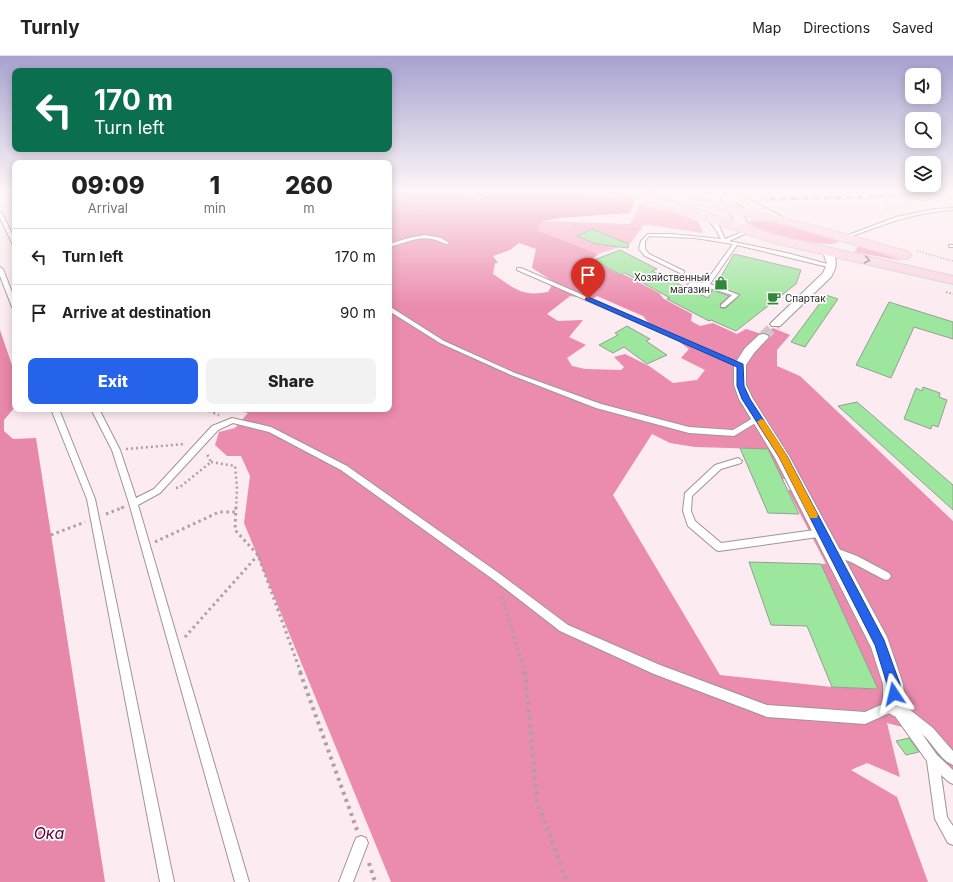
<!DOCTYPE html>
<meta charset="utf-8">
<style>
:root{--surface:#fff;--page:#f2f2f2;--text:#222;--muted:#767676;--line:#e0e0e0;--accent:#2563eb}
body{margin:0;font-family:Inter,sans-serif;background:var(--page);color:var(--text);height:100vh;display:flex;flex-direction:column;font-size:15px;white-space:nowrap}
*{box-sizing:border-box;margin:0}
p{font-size:13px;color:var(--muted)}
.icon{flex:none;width:22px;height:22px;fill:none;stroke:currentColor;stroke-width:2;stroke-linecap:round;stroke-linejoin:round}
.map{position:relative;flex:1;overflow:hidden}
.drawer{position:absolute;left:12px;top:104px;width:380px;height:252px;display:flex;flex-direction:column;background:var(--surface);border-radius:8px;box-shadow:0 2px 10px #0003}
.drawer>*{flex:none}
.top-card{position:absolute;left:12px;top:12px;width:380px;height:84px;border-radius:8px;box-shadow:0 2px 10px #0003;background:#0b6e4f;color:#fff;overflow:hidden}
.controls{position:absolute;left:905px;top:12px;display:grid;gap:8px}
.controls a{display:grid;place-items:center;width:36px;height:36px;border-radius:8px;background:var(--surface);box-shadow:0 2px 10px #0003;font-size:20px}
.pin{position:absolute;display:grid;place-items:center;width:34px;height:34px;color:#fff;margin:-41px -17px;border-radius:50% 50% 50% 0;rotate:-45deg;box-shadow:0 0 4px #0007}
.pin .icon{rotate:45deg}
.me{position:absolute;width:44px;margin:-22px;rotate:350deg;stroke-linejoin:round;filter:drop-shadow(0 0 3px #0008)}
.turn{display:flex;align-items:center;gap:14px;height:84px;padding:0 16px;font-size:18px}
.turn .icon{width:52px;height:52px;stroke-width:2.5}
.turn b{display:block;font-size:28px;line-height:34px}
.eta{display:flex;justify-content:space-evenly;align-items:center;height:68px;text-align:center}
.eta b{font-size:24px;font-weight:800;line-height:28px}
.button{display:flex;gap:8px;margin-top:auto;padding:8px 16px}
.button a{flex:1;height:46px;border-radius:8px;background:var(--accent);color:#fff;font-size:16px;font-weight:800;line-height:46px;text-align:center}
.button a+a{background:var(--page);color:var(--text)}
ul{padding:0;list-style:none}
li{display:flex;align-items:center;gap:12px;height:56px;padding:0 16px;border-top:1px solid var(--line)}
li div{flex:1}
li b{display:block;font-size:15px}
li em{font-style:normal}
header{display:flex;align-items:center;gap:24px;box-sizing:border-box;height:56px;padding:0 20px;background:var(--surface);border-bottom:1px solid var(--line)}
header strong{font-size:19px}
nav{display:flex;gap:22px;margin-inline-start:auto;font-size:14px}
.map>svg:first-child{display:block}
.green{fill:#f9aac4;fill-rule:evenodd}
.forest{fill:#eb8bad;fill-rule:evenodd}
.water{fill:#e787a9}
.building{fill:#9de69d;stroke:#949f94}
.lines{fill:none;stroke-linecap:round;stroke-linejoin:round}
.street-tunnel{stroke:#d2c4c8;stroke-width:11;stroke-dasharray:11 5.5;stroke-linecap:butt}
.lane-casing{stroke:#a29397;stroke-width:2}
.street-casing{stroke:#a29397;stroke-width:2}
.secondary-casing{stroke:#a29397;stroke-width:2}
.primary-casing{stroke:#d1cfd0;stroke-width:2}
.path-far4{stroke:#ada0a4;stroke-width:1.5;stroke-dasharray:1 2;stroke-linecap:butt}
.path-far3{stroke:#ada0a4;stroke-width:2;stroke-dasharray:1.5 2;stroke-linecap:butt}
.path-far2{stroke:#ada0a4;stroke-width:2.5;stroke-dasharray:2 3;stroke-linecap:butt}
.path-far1{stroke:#ada0a4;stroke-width:3;stroke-dasharray:2.5 3.5;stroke-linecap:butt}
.path{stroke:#ada0a4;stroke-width:4;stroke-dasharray:3 4.5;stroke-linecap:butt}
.lane{fill:#fff;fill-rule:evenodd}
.street{fill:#fff;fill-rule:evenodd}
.secondary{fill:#feeaf0;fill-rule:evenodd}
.primary{fill:#fcd5e2;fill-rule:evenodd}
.rail-casing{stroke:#807579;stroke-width:3}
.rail{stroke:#fdfdfd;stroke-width:2;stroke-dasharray:5.5;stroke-linecap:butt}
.oneway{stroke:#947e85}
.route{fill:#2563eb;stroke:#184099}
.slow{fill:#f59e0b}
.labels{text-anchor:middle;stroke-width:3.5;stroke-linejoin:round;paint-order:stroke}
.far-poi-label{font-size:10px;fill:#2c2628;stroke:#fdfdfd;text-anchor:end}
.near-water-label{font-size:16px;font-style:italic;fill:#5b0330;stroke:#fdfdfd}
</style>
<header>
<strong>Turnly</strong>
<nav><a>Map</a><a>Directions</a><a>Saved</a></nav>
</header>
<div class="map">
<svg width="953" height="826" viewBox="0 0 953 826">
<rect width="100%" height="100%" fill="#fcebf0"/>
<path class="green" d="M 561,135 L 613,135 L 634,142 L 632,144 Z
M 640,147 L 662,154 L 664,153 L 698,165 L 703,177 L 656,170 L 643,169 L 631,187 L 598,198 L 537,174 L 543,165 L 630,168 ZM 592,173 L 616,183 L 602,190 L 578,180 Z
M 751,164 L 768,165 L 835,182 L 839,185 C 830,195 768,176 755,171 L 749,167 Z
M 859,190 L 861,190 L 903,205 L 854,196 Z"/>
<path class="forest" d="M 389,135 L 561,135 L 632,144 L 634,146 L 630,157 L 560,162 L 543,165 L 537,174 L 598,198 L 592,204 L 620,219 L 625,219 L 659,237 L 664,243 L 692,258 L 691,265 L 700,270 L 713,267 L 737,278 L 746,273 L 765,279 L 773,272 L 790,279 L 777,294 L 777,310 L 800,320 L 953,465 L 953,715 L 914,674 L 887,667 L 900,721 L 867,707 L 851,714 L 897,741 L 928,826 L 391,826 L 244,467 L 250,420 L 241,400 L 227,400 L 215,389 L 219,376 L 235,372 L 248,357 L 231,353 L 389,353 ZM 519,187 L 536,193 L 532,212 L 554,226 L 548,236 C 521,241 514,232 493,218 L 495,207 L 498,207 L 493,200 L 510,194 ZM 570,240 L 593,243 L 597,240 L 643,260 L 652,271 L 670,279 L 689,293 L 681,302 L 705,314 L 697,324 L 673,327 L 649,310 L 625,298 L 614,301 L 624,311 L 621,314 L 585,313 L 572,310 L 567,302 L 586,289 L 569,281 L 583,264 L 558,265 L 547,258 ZM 652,378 L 670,387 L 695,391 L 768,393 L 782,423 L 786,423 L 791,434 L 788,434 L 826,508 L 821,508 L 877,633 L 832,631 L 720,619 L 613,439 Z"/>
<path class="water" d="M 0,274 L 15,318 L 15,351 L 4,364 L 4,375 L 13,383 L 36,382 L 105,826 L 0,826 Z"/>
<path class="building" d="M 592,173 L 629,188 L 628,192 L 596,188 L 577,180 Z
M 620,194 L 657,213 L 652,215 L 708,242 L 712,234 L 729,240 L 720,248 L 721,252 L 726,252 L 740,239 L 716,229 L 734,198 L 801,214 L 796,228 L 736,275 L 711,264 L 709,265 L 667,243 L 670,242 L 625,217 L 621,219 L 594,204 Z
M 826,239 L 838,243 L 805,291 L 791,286 Z
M 889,246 L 953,266 L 953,283 L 914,271 L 891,322 L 856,309 Z
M 627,270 L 650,283 L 646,285 L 667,299 L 647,308 L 624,291 L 613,297 L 599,289 L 618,279 L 615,277 Z
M 923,331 L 940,337 L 939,341 L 947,344 L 938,371 L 932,369 L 931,373 L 904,363 L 916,332 L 922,335 Z
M 857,346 L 953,429 L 953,454 L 838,350 Z
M 740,392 L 768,393 L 799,458 L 768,457 Z
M 749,506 L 821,508 L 878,633 L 832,631 L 807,570 L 771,569 Z
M 909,682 L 919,696 L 906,699 L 896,685 Z"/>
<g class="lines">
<path class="street-tunnel" d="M 763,281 L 776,268"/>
<g class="lane-casing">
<path id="lane" d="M 452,135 L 462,135 L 483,141 L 481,142 Z
M 953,152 L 953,154 C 915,156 882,169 847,182 L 843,181 L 896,161 L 934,153 Z
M 0,156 L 2,157 L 15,184 L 15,190 L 13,189 L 0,162 Z
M 708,161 L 719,170 L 725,183 L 747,174 L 751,175 L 729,185 L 787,197 L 835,210 L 832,212 L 737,189 L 710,228 L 739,239 L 725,251 L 721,251 L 721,249 L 732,239 L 706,231 L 690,231 L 687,229 L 690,227 L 705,227 L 733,188 L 695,182 L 649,180 L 645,185 L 645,193 L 649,198 L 684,215 L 684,217 L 682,218 L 645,200 L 639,193 L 641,185 L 648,178 L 672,178 L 721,183 L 715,172 L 706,162 Z
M 425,179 L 441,182 L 449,187 L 447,188 C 442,187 438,184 432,183 C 417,180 403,188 389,191 L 389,188 L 409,182 Z
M 949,189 L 953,189 L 953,191 L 949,191 Z
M 0,211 L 3,213 L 15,244 L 15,253 L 12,251 L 0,220 Z
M 517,212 L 521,212 L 743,309 L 742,310 L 738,310 L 517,214 Z
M 389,250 L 444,285 L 515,317 L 601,348 L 689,371 L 733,374 L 755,361 L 761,361 L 762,363 L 734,380 L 689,377 L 596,352 L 511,319 L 440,287 L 389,255 Z
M 51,353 L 59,353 L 95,443 L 174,826 L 160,826 L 87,443 Z
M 91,353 L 99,353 L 120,394 L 136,442 L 154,433 L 212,370 L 232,362 L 271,371 L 347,410 L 500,518 L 568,569 L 660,609 L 767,649 L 865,656 L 894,643 C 899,645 901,648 905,650 L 933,672 L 953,695 L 953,709 C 939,703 933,687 922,678 L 937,699 L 953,714 L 953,728 L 949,726 L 941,719 L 947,761 L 953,770 L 953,789 L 948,787 L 935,763 L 927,705 L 892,656 L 865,668 L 767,661 L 654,618 L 560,575 L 494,524 L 341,414 L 269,376 L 233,367 L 218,374 L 160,437 L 138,449 L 249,826 L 235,826 L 129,447 L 112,394 Z
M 738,402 L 742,405 L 741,407 L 721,413 L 692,440 L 691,455 L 695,465 L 721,487 L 822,473 L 825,474 L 826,477 L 825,480 L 719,495 L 716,494 L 688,470 L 683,455 L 685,437 L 715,409 Z
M 833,491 L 857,500 L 889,517 L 891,520 L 889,523 L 886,524 L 883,523 L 851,506 L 830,498 L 828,495 L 830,492 Z
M 361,780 L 366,782 L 368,787 L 353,826 L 339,826 L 356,782 Z"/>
</g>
<g class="street-casing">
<path id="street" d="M 828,193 L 831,194 C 838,204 837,211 831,221 L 780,270 L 772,270 L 770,268 L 772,266 L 823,217 L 827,208 L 823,196 Z
M 763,278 L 767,279 L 769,281 L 754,297 L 746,309 L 746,329 L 753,343 L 789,400 L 887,581 L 903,628 L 905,649 L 901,656 L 894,660 L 887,656 L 883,649 L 883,628 L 871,591 L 775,402 L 739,343 L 734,329 L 734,309 L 745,292 L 759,279 Z"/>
</g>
<g class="secondary-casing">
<path id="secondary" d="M 717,135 L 732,135 L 781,160 L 783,163 L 781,166 L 773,166 L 735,146 L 748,168 L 746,171 L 738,171 Z"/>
</g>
<g class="primary-casing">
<path id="primary" d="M 622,135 L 640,135 L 783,181 L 953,220 L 953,228 L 774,187 L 623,137 Z
M 695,141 C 767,157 838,175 909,196 L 911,199 L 909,202 L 904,203 L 775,166 L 691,148 L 689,145 L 691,142 Z"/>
</g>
<path class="path-far4" d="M 554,135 L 619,143
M 603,135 L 616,137
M 872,135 L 880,141
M 887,141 L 888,155
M 0,142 L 11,135
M 392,148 L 437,167
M 572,170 L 643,173
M 430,173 L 446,159 L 466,146
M 917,195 L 953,205"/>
<path class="path-far3" d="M 946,236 L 953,238"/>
<path class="path-far2" d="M 204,353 L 219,359
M 126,393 L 185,388
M 211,406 L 235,410 L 237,432 L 236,452
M 176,432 L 180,431 L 211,406 L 207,398
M 121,452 L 124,451"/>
<path class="path-far1" d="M 236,451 L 235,474 L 258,499 L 301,617
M 106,458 L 124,451
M 51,479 L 85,466
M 155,486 L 219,456 L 235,456
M 502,540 L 525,617
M 185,581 L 258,499"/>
<path class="path" d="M 300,616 L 357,774
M 525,616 L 537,745 L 567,826
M 369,807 L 375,826"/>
<use href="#lane" class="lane"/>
<use href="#street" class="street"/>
<use href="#secondary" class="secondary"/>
<use href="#primary" class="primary"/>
<g class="rail-casing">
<path id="rail" d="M 764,143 L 868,141 L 937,135"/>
</g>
<use href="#rail" class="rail"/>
</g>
<defs><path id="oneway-chevron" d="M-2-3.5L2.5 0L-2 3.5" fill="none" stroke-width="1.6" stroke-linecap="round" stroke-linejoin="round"/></defs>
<use class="oneway" href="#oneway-chevron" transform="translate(867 204) rotate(12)"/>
<linearGradient id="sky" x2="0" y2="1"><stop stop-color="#a7a2cf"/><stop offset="0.54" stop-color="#fef6f8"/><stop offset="1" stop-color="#fef6f8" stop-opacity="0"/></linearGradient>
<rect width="953" height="251" fill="url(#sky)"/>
<path class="route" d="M 588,241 L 743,308 L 744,330 L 750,343 L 787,400 L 884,584 L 900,628 L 900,638 L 898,643 L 894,645 L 889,643 L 887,628 L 875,589 L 779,401 L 742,343 L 737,330 L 737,311 L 586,244 L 585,243 Z"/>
<path class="slow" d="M 761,363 L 764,364 L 786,398 L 818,459 L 817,462 L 810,462 L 779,401 L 757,366 Z"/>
<defs>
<g id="shop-bare" transform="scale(1.08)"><path d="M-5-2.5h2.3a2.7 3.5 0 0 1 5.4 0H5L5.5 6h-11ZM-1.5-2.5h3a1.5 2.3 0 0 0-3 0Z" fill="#318838" stroke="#fdfdfd" stroke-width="2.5" paint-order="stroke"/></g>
<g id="cafe-bare" transform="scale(1.08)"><path d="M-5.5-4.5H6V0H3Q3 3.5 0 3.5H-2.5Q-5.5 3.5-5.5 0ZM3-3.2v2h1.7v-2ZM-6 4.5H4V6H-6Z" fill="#318838" stroke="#fdfdfd" stroke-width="2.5" paint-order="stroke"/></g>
</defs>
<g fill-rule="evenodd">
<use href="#shop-bare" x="721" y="227"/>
<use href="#cafe-bare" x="774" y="242"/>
</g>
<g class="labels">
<g class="far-poi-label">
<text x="710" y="225">Хозяйственный<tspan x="710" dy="12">магазин</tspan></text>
<text x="785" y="246" text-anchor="start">Спартак</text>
</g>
<g class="near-water-label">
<text x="49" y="783">Ока</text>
</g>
</g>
</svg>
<div class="controls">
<a><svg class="icon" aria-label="sound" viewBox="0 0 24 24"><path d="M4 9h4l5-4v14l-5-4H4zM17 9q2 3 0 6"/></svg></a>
<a><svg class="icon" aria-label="search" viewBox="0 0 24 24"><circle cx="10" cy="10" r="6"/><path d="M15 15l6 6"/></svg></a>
<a><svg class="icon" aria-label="layers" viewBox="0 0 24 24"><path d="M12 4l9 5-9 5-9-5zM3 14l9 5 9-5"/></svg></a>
</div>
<div class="pin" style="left:588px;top:243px;background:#d93025"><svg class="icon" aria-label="arrive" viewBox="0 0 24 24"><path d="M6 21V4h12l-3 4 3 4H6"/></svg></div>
<svg class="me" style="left:894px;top:638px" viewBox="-20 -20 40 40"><path d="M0-17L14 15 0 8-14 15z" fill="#2563eb" stroke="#fff" stroke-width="4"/></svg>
<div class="top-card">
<div class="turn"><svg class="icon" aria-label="left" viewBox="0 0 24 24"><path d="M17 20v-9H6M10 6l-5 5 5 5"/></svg><div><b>170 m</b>Turn left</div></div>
</div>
<section class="drawer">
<div class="eta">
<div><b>09:09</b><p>Arrival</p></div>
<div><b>1</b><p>min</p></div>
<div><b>260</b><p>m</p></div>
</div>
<ul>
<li><svg class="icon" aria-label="left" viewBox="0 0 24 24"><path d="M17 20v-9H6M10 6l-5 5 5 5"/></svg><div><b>Turn left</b></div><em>170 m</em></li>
<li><svg class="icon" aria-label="arrive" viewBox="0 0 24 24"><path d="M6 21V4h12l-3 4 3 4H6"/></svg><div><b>Arrive at destination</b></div><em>90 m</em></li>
</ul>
<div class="button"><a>Exit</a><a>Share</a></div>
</section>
</div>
